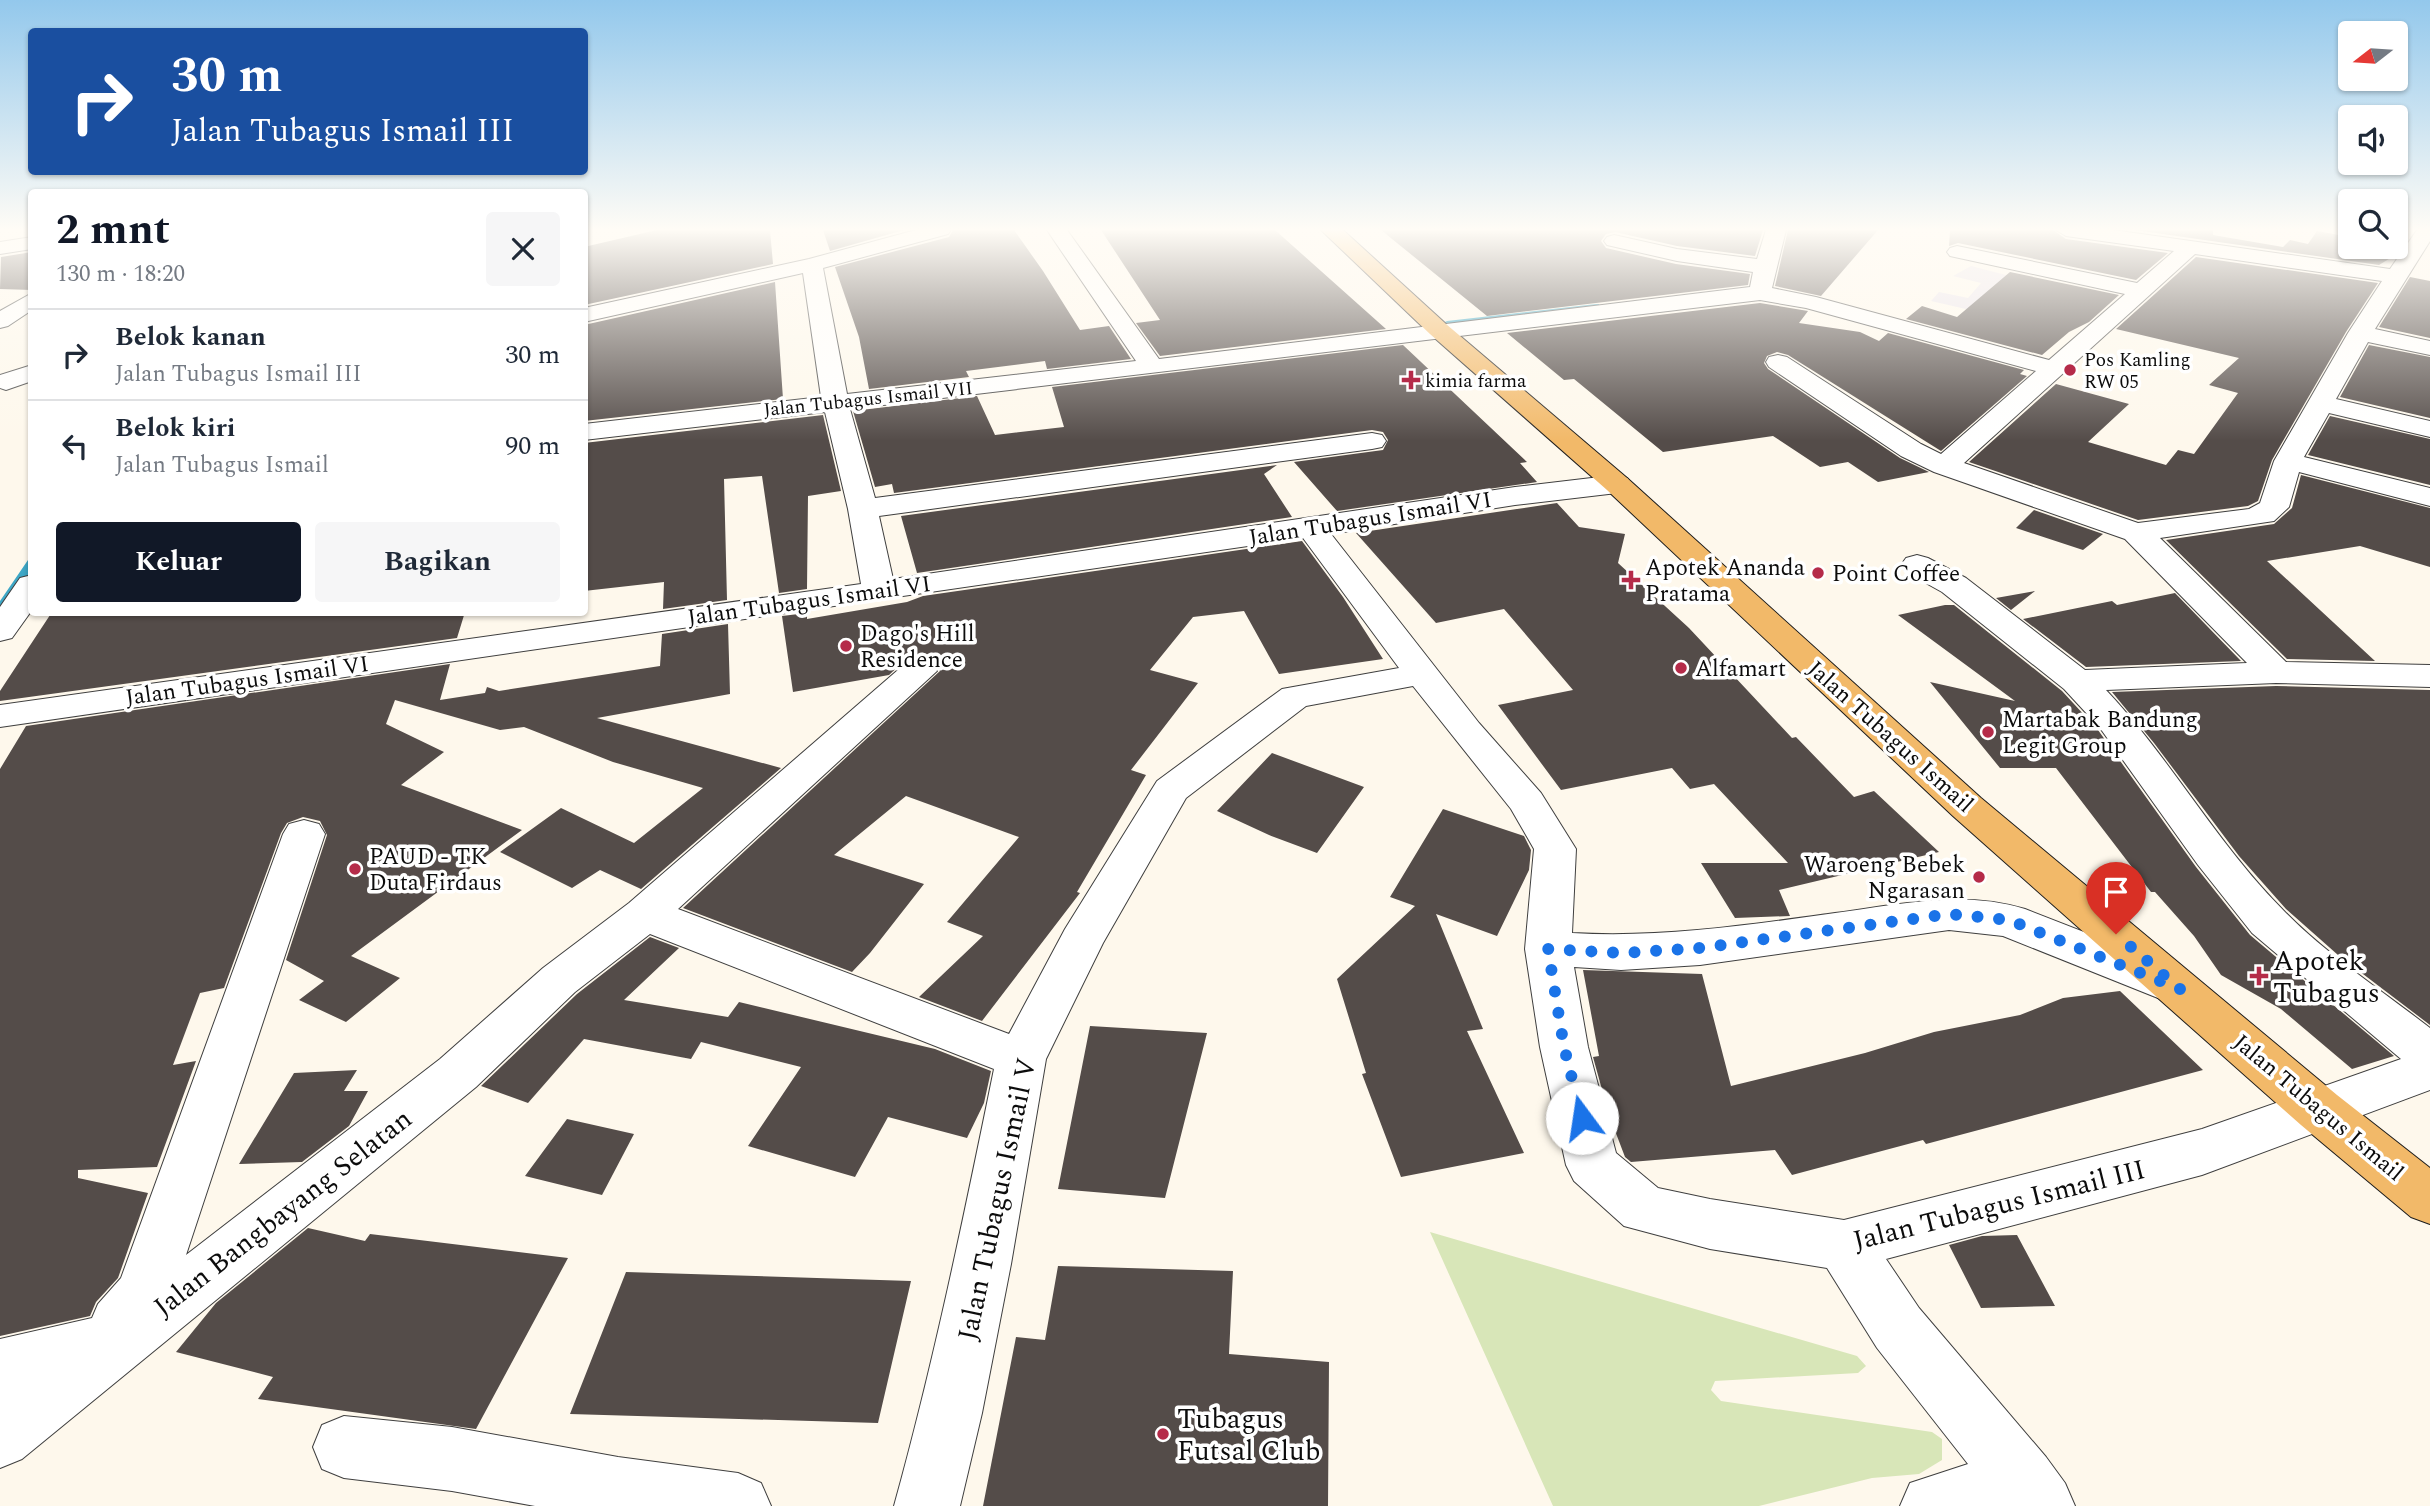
<!DOCTYPE html>
<html lang="id">
<meta charset="utf-8">
<style>
:root{--surface:#fff;--page:#f6f6f7;--text:#1f2937;--muted:#747a83;--line:#e0e1e3;--accent:#111827}
body{margin:0;font-family:Spectral,serif;background:var(--page);color:var(--text);height:100vh;display:flex;flex-direction:column;font-size:26px;white-space:nowrap}
*{box-sizing:border-box;margin:0}
p{font-size:23px;color:var(--muted)}
.icon{flex:none;width:38px;height:38px;fill:none;stroke:currentColor;stroke-width:2;stroke-linecap:round;stroke-linejoin:round}
.map{position:relative;flex:1;overflow:hidden}
.details{position:absolute;left:28px;top:189px;width:560px;height:427px;display:flex;flex-direction:column;background:var(--surface);border-radius:7px;box-shadow:0 2px 5px #0004}
.details>*{flex:none}
.guide{position:absolute;left:28px;top:28px;width:560px;height:147px;border-radius:7px;box-shadow:0 2px 5px #0004;background:#1a4fa0;color:#fff;overflow:hidden}
.needle{width:46px;rotate:253deg}
.fabs{position:absolute;left:2338px;top:21px;display:grid;gap:14px}
.fabs a{display:grid;place-items:center;width:70px;height:70px;border-radius:7px;background:var(--surface);box-shadow:0 2px 5px #0004;font-size:35px}
.pin{position:absolute;display:grid;place-items:center;width:60px;height:60px;color:#fff;margin:-72px -30px;border-radius:50% 50% 50% 0;rotate:-45deg;box-shadow:0 0 7px #0007}
.pin .icon{rotate:45deg}
.me{position:absolute;width:77px;margin:-38px;rotate:346deg;stroke-linejoin:round;filter:drop-shadow(0 0 5px #0008)}
.turn{display:flex;align-items:center;gap:24px;height:147px;padding:0 28px;font-size:32px}
.turn .icon{width:91px;height:91px;stroke-width:2.5}
.turn b{display:block;font-size:49px;line-height:60px}
.round{display:grid;place-items:center;flex:none;width:74px;height:74px;border-radius:7px;background:var(--page)}
.summary{display:flex;align-items:center;justify-content:space-between;height:119px;padding:0 28px}
h1{font-size:42px;font-weight:700;line-height:52px;color:var(--accent)}
.button{display:flex;gap:14px;margin-top:auto;padding:14px 28px}
.button a{flex:1;height:80px;border-radius:7px;background:var(--accent);color:#fff;font-size:28px;font-weight:700;line-height:80px;text-align:center}
.button a+a{background:var(--page);color:var(--text)}
ul{padding:0;list-style:none}
li{display:flex;align-items:center;gap:21px;height:91px;padding:0 28px;border-top:2px solid var(--line)}
li div{flex:1}
li b{display:block;font-size:26px}
li em{font-style:normal}
.map>svg:first-child{display:block}
.industrial{fill:#e8e1eb}
.green{fill:#d8e6b8}
.lines{fill:none;stroke-linecap:round;stroke-linejoin:round}
.stream{fill:#3ea7c6;fill-rule:evenodd}
.building{fill:#544c49}
.minor-casing{stroke:#3f3f3f;stroke-width:2}
.major-casing{stroke:#1d1d1d;stroke-width:2}
.minor{fill:#fff;fill-rule:evenodd}
.major{fill:#f2b969;fill-rule:evenodd}
.route{stroke:#1a73e8;stroke-width:12;stroke-dasharray:0 21.6}
.poi-dot{fill:#b52b49;stroke:#fff;stroke-width:2.5}
.labels{text-anchor:middle;stroke-width:7;stroke-linejoin:round;paint-order:stroke}
.far-poi-label{font-size:19px;fill:#0c0c0c;stroke:#fff;text-anchor:start}
.far-street-label{font-size:19px;fill:#0c0c0c;stroke:#fff}
.street-label{font-size:23px;fill:#0c0c0c;stroke:#fff}
.poi-label{font-size:23px;fill:#0c0c0c;stroke:#fff;text-anchor:start}
.near-poi-label{font-size:28px;fill:#0c0c0c;stroke:#fff;text-anchor:start}
.near-street-label{font-size:28px;fill:#0c0c0c;stroke:#fff}
</style>
<div class="map">
<svg width="2430" height="1506" viewBox="0 0 2430 1506">
<rect width="100%" height="100%" fill="#fef8ec"/>
<path class="industrial" d="M 1971,266 L 2041,284 L 1992,315 L 1931,301 L 1939,292 L 1968,298 L 1981,283 L 1953,276 Z"/>
<path class="green" d="M 1430,1232 L 1857,1356 L 1866,1366 L 1858,1373 L 1715,1381 L 1711,1390 L 1721,1401 L 1932,1432 L 1942,1439 L 1942,1460 L 1919,1474 L 1872,1478 L 1759,1506 L 1553,1506 Z"/>
<g class="lines">
<path class="stream" d="M 1596,304 L 1599,304 L 1599,308 L 1447,325 L 1443,323 L 1447,321 Z
M 32,559 L 32,570 L 4,611 L 0,612 L 0,601 L 28,560 Z"/>
</g>
<path class="building" d="M 657,230 L 770,230 L 773,264 L 584,305 L 584,247 Z
M 823,230 L 904,230 L 830,251 Z
M 953,230 L 1014,230 L 1043,271 L 1080,330 L 1109,326 L 1131,359 L 1047,369 L 1045,361 L 966,371 L 969,377 L 869,389 L 859,337 L 835,267 L 949,237 Z
M 1101,230 L 1275,230 L 1386,329 L 1160,356 L 1136,323 L 1160,320 Z
M 1381,230 L 1763,230 L 1755,256 L 1677,246 L 1615,232 L 1606,234 L 1601,241 L 1606,248 L 1676,264 L 1750,274 L 1748,285 L 1487,316 Z
M 1788,230 L 1878,230 L 1821,296 L 1775,286 Z
M 1950,230 L 2053,230 L 2066,239 L 2168,253 L 2136,280 L 1958,243 L 1949,246 Z
M 2135,230 L 2213,230 L 2213,235 L 2283,247 L 2290,240 L 2308,244 L 2317,231 L 2350,237 L 2350,247 L 2403,246 L 2397,254 L 2379,265 Z
M 32,252 L 32,290 L 0,289 L 1,257 Z
M 2196,257 L 2378,283 L 2346,332 L 2272,460 L 2258,501 L 2248,506 L 2138,520 L 1969,462 L 2056,384 L 2129,404 L 2088,442 L 2166,465 L 2178,450 L 2194,454 L 2238,393 L 2209,385 L 2239,358 L 2116,329 Z
M 2010,272 L 2119,295 L 2089,322 L 2069,332 L 2042,355 L 1906,319 L 1922,306 L 1957,317 Z
M 2410,277 L 2430,281 L 2430,338 L 2379,327 Z
M 775,282 L 783,399 L 584,421 L 584,325 Z
M 1760,303 L 1808,311 L 1799,323 L 1860,332 L 1879,341 L 1888,333 L 2024,370 L 2020,374 L 2027,376 L 1941,451 L 1788,355 L 1777,352 L 1767,356 L 1764,363 L 1768,369 L 1900,458 L 1929,472 L 1878,482 L 1848,462 L 1820,467 L 1773,436 L 1663,452 L 1574,379 L 1564,380 L 1507,333 Z
M 1403,345 L 1527,462 L 1520,463 L 1537,482 L 1337,511 L 1294,462 L 1383,450 L 1388,440 L 1383,432 L 1372,430 L 894,493 L 892,484 L 875,487 L 853,411 L 977,396 L 995,435 L 1064,427 L 1052,387 Z
M 2369,345 L 2430,357 L 2430,418 L 2340,397 Z
M 823,415 L 841,491 L 808,496 L 807,589 L 779,593 L 762,476 L 724,479 L 727,600 L 663,609 L 664,582 L 584,591 L 584,443 Z
M 2330,416 L 2430,439 L 2430,485 L 2308,455 Z
M 1277,465 L 1264,474 L 1292,517 L 917,573 L 901,516 Z
M 2301,475 L 2430,508 L 2430,567 L 2360,546 L 2267,561 L 2375,661 L 2287,659 L 2166,540 L 2274,524 L 2292,508 Z
M 1557,503 L 1579,527 L 1625,534 L 1618,563 L 1689,628 L 1792,738 L 1796,737 L 1854,797 L 1874,791 L 1939,852 L 1779,890 L 1790,916 L 1735,918 L 1701,863 L 1788,863 L 1714,784 L 1690,789 L 1672,768 L 1561,790 L 1498,705 L 1573,690 L 1504,609 L 1436,623 L 1356,533 Z
M 2034,510 L 2103,534 L 2083,550 L 2016,528 Z
M 1302,541 L 1343,597 L 1383,659 L 1279,674 L 1244,611 L 1193,617 L 1150,670 L 1198,683 L 1131,770 L 1146,775 L 1077,892 L 1080,893 L 982,1021 L 919,997 L 983,936 L 947,922 L 1019,837 L 906,796 L 834,855 L 924,884 L 870,953 L 852,972 L 683,908 L 940,671 L 933,660 L 918,657 L 904,661 L 889,675 L 793,692 L 782,616 L 807,613 L 807,619 L 907,602 L 923,596 Z
M 2035,591 L 2011,610 L 1996,598 Z
M 2175,593 L 2241,661 L 2086,667 L 2023,619 L 2112,601 L 2117,605 Z
M 1945,605 L 1954,605 L 2062,691 L 2098,730 L 2196,867 L 2250,935 L 2394,1056 L 2352,1069 L 2281,1009 L 2221,975 L 2194,936 L 2155,892 L 2151,892 L 2056,768 L 2000,768 L 1930,682 L 2015,701 L 1898,615 Z
M 52,612 L 465,612 L 457,638 L 0,701 L 0,691 Z
M 728,624 L 730,694 L 597,718 L 781,768 L 641,889 L 600,870 L 572,888 L 500,852 L 561,808 L 634,843 L 703,788 L 613,762 L 524,727 L 500,730 L 395,700 L 386,724 L 444,752 L 401,785 L 522,830 L 351,956 L 400,978 L 346,1022 L 299,1000 L 324,981 L 286,960 L 327,835 L 320,821 L 303,817 L 287,823 L 281,833 L 224,988 L 200,993 L 173,1065 L 196,1061 L 157,1167 L 78,1170 L 78,1178 L 148,1193 L 118,1278 L 96,1302 L 90,1316 L 0,1336 L 0,769 L 26,726 L 450,664 L 440,700 L 485,693 L 487,687 L 499,691 L 660,666 L 662,634 Z
M 2276,686 L 2430,690 L 2430,1025 L 2338,955 L 2286,909 L 2239,856 L 2154,743 L 2112,692 Z
M 1272,753 L 1364,787 L 1317,853 L 1269,835 L 1217,811 Z
M 1443,809 L 1524,836 L 1531,850 L 1529,870 L 1497,936 L 1436,914 L 1483,1029 L 1467,1031 L 1524,1153 L 1401,1177 L 1362,1074 L 1366,1073 L 1337,979 L 1415,906 L 1390,897 Z
M 650,937 L 679,948 L 624,1000 L 728,1017 L 739,1002 L 935,1049 L 991,1071 L 984,1103 L 967,1138 L 888,1117 L 855,1177 L 748,1146 L 801,1067 L 701,1042 L 691,1059 L 584,1039 L 528,1103 L 481,1086 L 577,994 Z
M 1583,970 L 1702,974 L 1731,1086 L 1865,1053 L 1934,1032 L 2020,1015 L 2063,998 L 2120,991 L 2203,1070 L 1926,1144 L 1923,1140 L 1792,1175 L 1775,1150 L 1631,1162 L 1625,1157 L 1609,1115 L 1593,1057 L 1599,1056 Z
M 1090,1026 L 1207,1033 L 1165,1198 L 1058,1189 Z
M 357,1070 L 344,1091 L 368,1091 L 349,1126 L 302,1162 L 239,1164 L 294,1073 Z
M 567,1119 L 634,1134 L 602,1195 L 525,1176 Z
M 308,1228 L 365,1241 L 370,1234 L 568,1258 L 476,1429 L 258,1399 L 273,1377 L 176,1352 L 216,1303 Z
M 2017,1235 L 2055,1306 L 1981,1308 L 1949,1245 L 1982,1236 Z
M 1058,1266 L 1233,1271 L 1229,1354 L 1329,1362 L 1328,1506 L 983,1506 L 1016,1337 L 1045,1340 Z
M 626,1272 L 911,1281 L 878,1423 L 570,1414 Z"/>
<g class="lines">
<g class="minor-casing">
<path id="minor" d="M 916,230 L 951,230 L 948,234 L 823,268 L 847,394 L 1136,361 L 1047,230 L 1067,230 L 1159,359 L 1750,287 L 1753,272 L 1677,261 L 1607,245 L 1604,241 L 1607,237 L 1614,235 L 1677,249 L 1757,259 L 1766,230 L 1786,230 L 1772,288 L 1816,297 L 2049,360 L 2125,294 L 1950,256 L 1947,252 L 1950,248 L 1957,246 L 2137,283 L 2174,251 L 2066,236 L 2056,230 L 2113,230 L 2390,269 L 2417,230 L 2430,230 L 2430,241 L 2375,329 L 2430,341 L 2430,355 L 2368,342 L 2336,399 L 2430,421 L 2430,437 L 2329,413 L 2304,457 L 2430,488 L 2430,506 L 2299,472 L 2289,507 L 2274,521 L 2160,538 L 2286,662 L 2430,665 L 2430,687 L 2276,683 L 2106,690 C 2171,759 2217,844 2284,911 C 2327,955 2381,990 2430,1028 L 2430,1090 L 2202,1175 L 1886,1259 L 1919,1308 L 2046,1457 L 2065,1483 L 2075,1506 L 1900,1506 L 1910,1483 L 1968,1464 L 1877,1348 L 1827,1268 L 1710,1249 L 1624,1226 L 1574,1181 L 1566,1165 L 1540,1047 L 1525,949 L 1534,849 L 1511,809 L 1413,686 L 1306,706 L 1186,798 L 1103,943 L 1046,1059 L 1011,1264 L 982,1413 L 960,1506 L 894,1506 C 934,1362 964,1216 994,1069 L 650,934 L 575,992 L 476,1087 L 22,1459 L 0,1468 L 0,1339 L 92,1318 L 98,1304 L 121,1278 L 283,834 L 289,824 L 304,820 L 319,824 L 325,834 L 186,1255 L 440,1059 L 543,968 L 629,903 L 906,663 L 919,660 L 932,663 L 937,671 L 678,909 L 1009,1034 L 1065,929 L 1157,781 L 1282,689 L 1399,668 L 1303,538 L 0,727 L 0,705 L 861,584 L 848,509 L 825,412 L 584,440 L 584,424 L 821,397 L 803,273 L 584,322 L 584,308 L 809,259 ZM 2195,254 L 2382,281 L 2348,333 L 2274,461 L 2260,503 L 2249,509 L 2138,523 L 1964,463 ZM 1760,300 L 1806,308 L 2036,371 L 1941,454 L 1921,444 L 1787,357 L 1778,355 L 1769,357 L 1766,362 L 1769,367 L 1901,456 L 1934,472 L 2125,539 L 2247,663 L 2085,670 L 1966,578 L 1928,558 L 1917,555 L 1906,558 L 1901,565 L 1906,572 L 1942,592 L 2064,689 L 2100,728 L 2198,865 L 2252,933 L 2401,1059 L 2202,1129 L 1844,1220 L 1710,1199 L 1658,1188 L 1616,1153 L 1588,1047 L 1574,967 L 1621,970 L 1700,965 L 1949,930 L 2003,936 L 2168,1002 L 2184,997 L 2191,984 L 2184,971 L 2025,909 C 1960,889 1893,906 1828,914 C 1742,926 1658,938 1572,933 L 1576,849 L 1541,793 L 1479,723 L 1331,534 L 1515,505 L 1617,493 L 1627,490 L 1632,484 L 1627,478 L 1617,475 L 1515,487 L 893,579 L 879,516 L 1372,449 L 1382,447 L 1386,441 L 1382,435 L 1372,433 L 875,498 L 850,409 Z
M 32,237 L 32,249 L 0,254 L 0,242 Z
M 32,293 L 32,310 L 8,326 L 0,328 L 0,311 Z
M 32,365 L 32,381 L 6,390 L 0,388 L 0,375 Z
M 32,575 L 32,610 L 12,638 L 0,641 L 0,607 L 20,578 Z
M 344,1416 L 452,1427 L 618,1457 L 738,1473 L 761,1483 L 771,1506 L 535,1506 L 452,1491 L 344,1478 L 322,1469 L 313,1447 L 322,1425 Z"/>
</g>
<g class="major-casing">
<path id="major" d="M 1321,230 L 1343,230 L 1446,324 L 1627,478 L 1981,798 L 2337,1095 L 2430,1168 L 2430,1224 L 2411,1217 L 2301,1125 L 1953,816 L 1607,490 L 1430,334 Z"/>
</g>
<use href="#minor" class="minor"/>
<use href="#major" class="major"/>
</g>
<linearGradient id="sky" x2="0" y2="1"><stop stop-color="#93c8ec"/><stop offset="0.52" stop-color="#fffcf6"/><stop offset="1" stop-color="#fffcf6" stop-opacity="0"/></linearGradient>
<rect width="2430" height="441" fill="url(#sky)"/>
<g class="lines">
<path class="route" d="M 1582,1118 L 1564,1047 L 1548,949 L 1621,953 L 1700,948 L 1949,914 L 2009,920 L 2180,989 L 2116,934"/>
</g>
<g class="poi-dot">
<circle cx="2070" cy="370" r="7"/>
<path d="M1407.5 369.5h7v7h7v7h-7v7h-7v-7h-7v-7h7z"/>
<circle cx="1818" cy="573" r="7"/>
<path d="M1627.5 569.5h7v7h7v7h-7v7h-7v-7h-7v-7h7z"/>
<circle cx="846" cy="646" r="7"/>
<circle cx="1681" cy="668" r="7"/>
<circle cx="1988" cy="732" r="7"/>
<circle cx="355" cy="869" r="7"/>
<circle cx="1979" cy="877" r="7"/>
<path d="M2255.5 965.5h7v7h7v7h-7v7h-7v-7h-7v-7h7z"/>
<circle cx="1163" cy="1434" r="7"/>
</g>
<g class="labels">
<g class="far-poi-label">
<text x="2084" y="366">Pos Kamling<tspan x="2084" dy="22">RW 05</tspan></text>
<text x="1425" y="387">kimia farma</text>
</g>
<g class="far-street-label">
<text transform="translate(868 398) rotate(-6)" y="7">Jalan Tubagus Ismail VII</text>
</g>
<g class="street-label">
<text transform="translate(1370 518) rotate(-9)" y="8">Jalan Tubagus Ismail VI</text>
<text transform="translate(809 600) rotate(-8)" y="8">Jalan Tubagus Ismail VI</text>
<text transform="translate(247 680) rotate(-8)" y="8">Jalan Tubagus Ismail VI</text>
<text transform="translate(1891 736) rotate(42)" y="8">Jalan Tubagus Ismail</text>
<text transform="translate(2319 1107) rotate(40)" y="8">Jalan Tubagus Ismail</text>
</g>
<g class="poi-label">
<text x="1645" y="575">Apotek Ananda<tspan x="1645" dy="26">Pratama</tspan></text>
<text x="1832" y="581">Point Coffee</text>
<text x="860" y="641">Dago's Hill<tspan x="860" dy="26">Residence</tspan></text>
<text x="1695" y="676">Alfamart</text>
<text x="2002" y="727">Martabak Bandung<tspan x="2002" dy="26">Legit Group</tspan></text>
<text x="369" y="864">PAUD - TK<tspan x="369" dy="26">Duta Firdaus</tspan></text>
<text x="1965" y="872" text-anchor="end">Waroeng Bebek<tspan x="1965" dy="26">Ngarasan</tspan></text>
</g>
<g class="near-poi-label">
<text x="2273" y="970">Apotek<tspan x="2273" dy="32">Tubagus</tspan></text>
<text x="1177" y="1428">Tubagus<tspan x="1177" dy="32">Futsal Club</tspan></text>
</g>
<g class="near-street-label">
<text transform="translate(996 1199) rotate(-78)" y="10">Jalan Tubagus Ismail V</text>
<text transform="translate(1999 1204) rotate(-14)" y="10">Jalan Tubagus Ismail III</text>
<text transform="translate(282 1212) rotate(-38)" y="10">Jalan Bangbayang Selatan</text>
</g>
</g>
</svg>
<div class="fabs">
<a><svg class="needle" viewBox="-14 -14 28 28"><path d="M0-13l5 13h-10z" fill="#e53935"/><path d="M0 13l5-13h-10z" fill="#747a83"/></svg></a>
<a><svg class="icon" aria-label="sound" viewBox="0 0 24 24"><path d="M4 9h4l5-4v14l-5-4H4zM17 9q2 3 0 6"/></svg></a>
<a><svg class="icon" aria-label="search" viewBox="0 0 24 24"><circle cx="10" cy="10" r="6"/><path d="M15 15l6 6"/></svg></a>
</div>
<div class="pin" style="left:2116px;top:934px;background:#d93025"><svg class="icon" aria-label="arrive" viewBox="0 0 24 24"><path d="M6 21V4h12l-3 4 3 4H6"/></svg></div>
<svg class="me" style="left:1582px;top:1118px" viewBox="-20 -20 40 40"><circle r="19" fill="#fff"/><path d="M0-13L10 11 0 6-10 11z" fill="#1a73e8"/></svg>
<div class="guide">
<div class="turn"><svg class="icon" aria-label="right" viewBox="0 0 24 24"><path d="M7 20v-9h11M14 6l5 5-5 5"/></svg><div><b>30 m</b>Jalan Tubagus Ismail III</div></div>
</div>
<section class="details">
<div class="summary"><div><h1>2 mnt</h1><p>130 m · 18:20</p></div><a class="round"><svg class="icon" aria-label="close" viewBox="0 0 24 24"><path d="M6 6l12 12M18 6L6 18"/></svg></a></div>
<ul>
<li><svg class="icon" aria-label="right" viewBox="0 0 24 24"><path d="M7 20v-9h11M14 6l5 5-5 5"/></svg><div><b>Belok kanan</b><p>Jalan Tubagus Ismail III</p></div><em>30 m</em></li>
<li><svg class="icon" aria-label="left" viewBox="0 0 24 24"><path d="M17 20v-9H6M10 6l-5 5 5 5"/></svg><div><b>Belok kiri</b><p>Jalan Tubagus Ismail</p></div><em>90 m</em></li>
</ul>
<div class="button"><a>Keluar</a><a>Bagikan</a></div>
</section>
</div>
